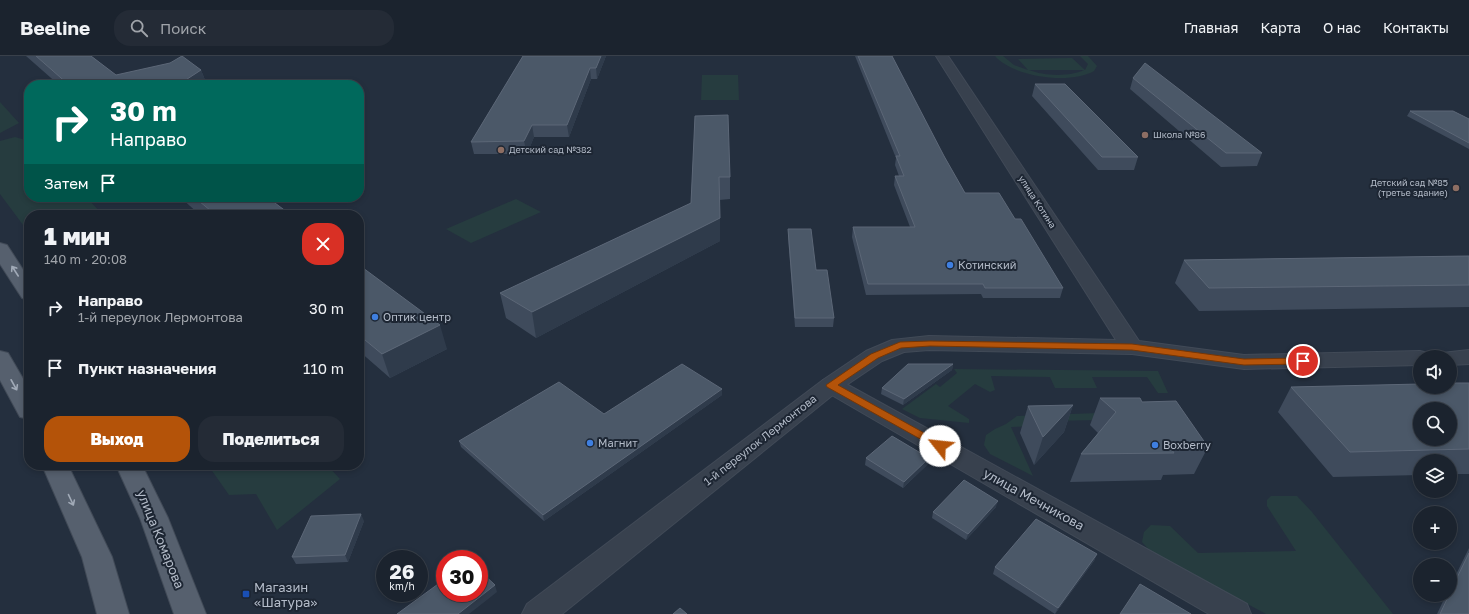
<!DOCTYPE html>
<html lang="ru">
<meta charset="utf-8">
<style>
:root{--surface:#1b232e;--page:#242b36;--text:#f1f3f6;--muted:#a0a4aa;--line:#39404a;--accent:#b45309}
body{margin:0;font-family:"Golos Text",sans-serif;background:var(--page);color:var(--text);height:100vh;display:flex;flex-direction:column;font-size:15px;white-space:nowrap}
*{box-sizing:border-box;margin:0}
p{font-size:13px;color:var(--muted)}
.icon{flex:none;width:22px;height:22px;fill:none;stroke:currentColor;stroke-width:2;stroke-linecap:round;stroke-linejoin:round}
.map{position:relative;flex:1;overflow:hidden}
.drawer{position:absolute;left:24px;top:154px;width:340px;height:260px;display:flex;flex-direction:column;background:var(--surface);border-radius:16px;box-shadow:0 2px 6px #0003,0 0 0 1px var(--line)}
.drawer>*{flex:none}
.banner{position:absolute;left:24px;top:24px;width:340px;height:122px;border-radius:16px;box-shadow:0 2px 6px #0003,0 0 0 1px var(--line);background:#00695c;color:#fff;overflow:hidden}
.buttons{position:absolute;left:1413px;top:294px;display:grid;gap:8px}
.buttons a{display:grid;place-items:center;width:44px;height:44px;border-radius:50%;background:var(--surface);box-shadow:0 2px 6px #0003,0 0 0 1px var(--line);font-size:20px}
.speed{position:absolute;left:376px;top:494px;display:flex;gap:8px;font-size:20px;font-weight:700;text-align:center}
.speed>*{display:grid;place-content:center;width:52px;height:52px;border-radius:50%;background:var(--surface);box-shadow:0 2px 6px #0003,0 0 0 1px var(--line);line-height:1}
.speed small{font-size:10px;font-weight:400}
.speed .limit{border:6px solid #d22;background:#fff;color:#111}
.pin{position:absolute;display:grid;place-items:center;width:34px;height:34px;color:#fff;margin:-17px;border:2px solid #fff;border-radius:50%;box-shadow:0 1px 4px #0007}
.me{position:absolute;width:44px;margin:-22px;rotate:299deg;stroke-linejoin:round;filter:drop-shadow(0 0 3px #0008)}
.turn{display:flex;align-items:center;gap:14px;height:84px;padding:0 20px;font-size:18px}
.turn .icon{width:52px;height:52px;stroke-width:2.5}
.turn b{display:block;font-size:28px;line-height:34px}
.then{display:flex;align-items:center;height:38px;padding:0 20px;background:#0003;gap:8px;font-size:15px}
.round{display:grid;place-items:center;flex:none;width:42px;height:42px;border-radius:16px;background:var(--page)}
.head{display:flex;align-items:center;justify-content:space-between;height:68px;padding:0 20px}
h1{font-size:24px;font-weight:800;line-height:30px}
.cta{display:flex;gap:8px;margin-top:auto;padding:8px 20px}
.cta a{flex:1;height:46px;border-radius:16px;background:var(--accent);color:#fff;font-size:16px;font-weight:800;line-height:46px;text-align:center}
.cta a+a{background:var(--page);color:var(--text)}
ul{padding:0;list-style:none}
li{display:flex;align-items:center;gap:12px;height:60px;padding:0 20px}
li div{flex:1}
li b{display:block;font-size:15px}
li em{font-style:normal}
header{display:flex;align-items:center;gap:24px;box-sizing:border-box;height:56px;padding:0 20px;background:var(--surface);border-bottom:1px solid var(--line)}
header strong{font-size:19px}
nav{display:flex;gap:22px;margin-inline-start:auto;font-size:14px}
.search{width:280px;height:36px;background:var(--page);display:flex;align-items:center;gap:10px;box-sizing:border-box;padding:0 14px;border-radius:16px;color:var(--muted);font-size:15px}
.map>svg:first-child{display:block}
.green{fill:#263c3f;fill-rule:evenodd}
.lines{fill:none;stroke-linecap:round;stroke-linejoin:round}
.minor-casing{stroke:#414a57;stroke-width:2}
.tertiary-casing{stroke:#414a57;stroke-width:2}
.primary-casing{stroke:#414a57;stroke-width:2}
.minor{fill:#38414e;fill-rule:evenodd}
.tertiary{fill:#38414e;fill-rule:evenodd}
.primary{fill:#56606e;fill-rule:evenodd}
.wall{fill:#3f4b5c}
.shaded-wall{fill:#2f3b4b}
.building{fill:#4b5868;stroke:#5c6777;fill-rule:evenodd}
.oneway{stroke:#a1aab7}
.route{fill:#b45309;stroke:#753606}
.education-dot{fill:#8d6e63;stroke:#1d2633;stroke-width:1.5}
.shop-dot{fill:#3f7fe0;stroke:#1d2633;stroke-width:1.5}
.transit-dot{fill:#1a4fb4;stroke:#1d2633;stroke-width:1.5}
.labels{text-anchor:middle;stroke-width:4;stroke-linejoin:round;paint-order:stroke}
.far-poi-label{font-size:9px;fill:#b4bcc9;stroke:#1d2633;text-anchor:start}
.far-street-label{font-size:9px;fill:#b4bcc9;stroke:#1d2633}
.poi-label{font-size:11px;fill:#b4bcc9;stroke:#1d2633;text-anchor:start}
.street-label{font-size:11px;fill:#b4bcc9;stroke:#1d2633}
.near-street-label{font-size:13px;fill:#b4bcc9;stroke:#1d2633}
.near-poi-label{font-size:13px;fill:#b4bcc9;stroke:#1d2633;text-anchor:start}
</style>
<header>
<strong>Beeline</strong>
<div class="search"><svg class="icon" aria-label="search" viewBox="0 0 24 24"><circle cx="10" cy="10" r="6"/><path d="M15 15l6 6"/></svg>Поиск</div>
<nav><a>Главная</a><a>Карта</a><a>О нас</a><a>Контакты</a></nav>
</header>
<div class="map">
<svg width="1469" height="558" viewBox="0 0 1469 558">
<rect width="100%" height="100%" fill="#242f3e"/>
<path class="green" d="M 995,0 L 1003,0 L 1014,9 L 1028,14 L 1018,3 L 1072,2 L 1085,14 L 1088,8 L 1080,0 L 1088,0 L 1097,10 L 1094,15 C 1070,29 1013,21 995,0 ZM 1029,14 L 1084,14 C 1069,21 1044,20 1029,14 Z
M 702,19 L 738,19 L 739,44 L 701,44 Z
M 0,46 L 19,67 L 0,77 Z
M 15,81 L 29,85 L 29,141 L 86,141 L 103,159 L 29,159 L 29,177 L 0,138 L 0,85 Z
M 516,143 L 541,156 L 471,187 L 446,173 Z
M 954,313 L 1158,315 L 1168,337 L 1158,337 L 1147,321 L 1092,321 L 1097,332 L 1055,332 L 1050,321 L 991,320 L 995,334 L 990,336 L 975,328 L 948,350 L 969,363 L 969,367 L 920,362 L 902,353 L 936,328 L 940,331 L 957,317 Z
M 1098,357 L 1101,364 L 1044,365 L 1043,370 L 1011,371 L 1033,420 L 990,398 L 984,389 L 986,379 L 995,373 L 1006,368 L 1017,360 Z
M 208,409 L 327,409 L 340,423 L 277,474 L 256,438 L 229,439 Z
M 1271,440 L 1297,440 L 1312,456 L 1393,558 L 1266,558 L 1151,496 L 1142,486 L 1144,476 L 1151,469 L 1170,470 L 1198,497 L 1296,495 L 1267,450 L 1267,444 Z"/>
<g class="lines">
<g class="minor-casing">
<path id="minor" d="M 831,322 L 839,324 L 1247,548 L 1251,558 L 1209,558 L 823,334 L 820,329 L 823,324 Z"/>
</g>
<g class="tertiary-casing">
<path id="tertiary" d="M 936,0 L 948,0 L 1139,285 L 1244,299 L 1420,295 L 1428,297 L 1431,301 L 1420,301 L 1420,309 L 1244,313 L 1132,298 L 929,294 L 904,296 L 882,305 L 839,334 L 562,558 L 522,558 L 527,548 L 823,324 L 866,295 L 892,284 L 929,280 L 1116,284 Z
M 1469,294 L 1469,308 L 1450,309 L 1450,301 L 1439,301 L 1442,297 Z"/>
</g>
<g class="primary-casing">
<path id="primary" d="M 0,187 L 7,189 L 29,223 L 29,244 L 22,242 L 0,208 Z
M 0,295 L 8,297 L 29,333 L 29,363 L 20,361 L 0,324 Z
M 42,409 L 68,409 L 112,501 L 129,558 L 97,558 L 82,501 Z
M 116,409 L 142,409 L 168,462 L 206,558 L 174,558 L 140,462 Z"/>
</g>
<use href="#minor" class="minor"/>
<use href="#tertiary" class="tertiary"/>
<use href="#primary" class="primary"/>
</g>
<path class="wall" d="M 26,0 L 91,0 L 116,19 L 201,14 L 207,29 L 59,29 Z
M 523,0 L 606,0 L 597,23 L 591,23 L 569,81 L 534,81 L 527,98 L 474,98 L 471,86 Z
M 855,0 L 892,0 L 944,100 L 965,137 L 1015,163 L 1063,232 L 1060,242 L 983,242 L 981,238 L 866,239 L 852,181 L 853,171 L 910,171 L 894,129 L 895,120 L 899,120 L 895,109 L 896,102 Z
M 1133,22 L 1262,97 L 1257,110 L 1221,111 L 1130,33 Z
M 1035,28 L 1138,101 L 1134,114 L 1098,114 L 1032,40 Z
M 1410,55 L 1469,63 L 1469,93 L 1407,60 Z
M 695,60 L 730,121 L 730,143 L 719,144 L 720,185 L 536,282 L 506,262 L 500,237 L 691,147 Z
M 180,141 L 267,141 L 291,159 L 200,159 Z
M 788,173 L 816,214 L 834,262 L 833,271 L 795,271 L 788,181 Z
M 1469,200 L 1469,251 L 1199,255 L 1175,227 L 1184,204 Z
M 359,209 L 447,293 L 390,322 L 359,295 Z
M 953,308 L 952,314 L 903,349 L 881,338 L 882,332 Z
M 1469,327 L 1469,418 L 1450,418 L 1450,405 L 1420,405 L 1420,419 L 1333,421 L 1278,356 L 1291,331 Z
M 722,339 L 544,465 L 461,391 L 459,385 L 604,358 Z
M 1100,342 L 1142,346 L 1208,391 L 1194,418 L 1163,419 L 1161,424 L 1070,426 L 1081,398 L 1098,377 L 1090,369 Z
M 1073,349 L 1064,376 L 1034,409 L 1020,377 L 1028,350 Z
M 866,402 L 929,402 L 928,408 L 903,432 L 865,409 Z
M 996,451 L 966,484 L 932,462 L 933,456 Z
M 364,465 L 348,506 L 296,508 L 292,501 Z
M 1469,492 L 1469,558 L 1437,558 L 1446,539 L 1450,539 L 1450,531 Z
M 1097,498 L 1094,505 L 1055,558 L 993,518 L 995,511 Z"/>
<path class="shaded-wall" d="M 601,0 L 606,0 L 597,23 L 596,12 Z
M 590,12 L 591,23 L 569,81 L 567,69 Z
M 201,14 L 207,29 L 178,29 Z
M 532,69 L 534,81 L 527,98 L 524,85 Z
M 720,162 L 720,185 L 536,282 L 532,256 Z
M 440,269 L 447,293 L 390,322 L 382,298 Z
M 953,308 L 952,314 L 903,349 L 904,343 Z
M 722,333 L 722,339 L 544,465 L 543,459 Z
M 1073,349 L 1064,376 L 1034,409 L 1043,381 Z
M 929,402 L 928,408 L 903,432 L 904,426 Z
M 998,445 L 996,451 L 966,484 L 968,478 Z
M 361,458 L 364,465 L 348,506 L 345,499 Z
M 1097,498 L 1094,505 L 1055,558 L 1058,552 Z
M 495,529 L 497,536 L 469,558 L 458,558 Z"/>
<path class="building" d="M 36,0 L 91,0 L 116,19 L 170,7 L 182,0 L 201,14 L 178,29 L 69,29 Z
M 523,0 L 601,0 L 596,12 L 590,12 L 567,69 L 532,69 L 524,85 L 471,86 Z
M 858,0 L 892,0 L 944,100 L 965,137 L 999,137 L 1015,163 L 1021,163 L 1063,232 L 985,232 L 983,228 L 868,228 L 853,171 L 915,171 L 895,120 L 904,120 L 896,100 L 900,100 Z
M 1145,7 L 1262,97 L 1226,97 L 1133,22 Z
M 1035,28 L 1065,28 L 1138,101 L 1102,101 Z
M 1410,55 L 1453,55 L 1469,63 L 1469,87 Z
M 728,59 L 730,121 L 719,121 L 720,162 L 532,256 L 500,237 L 691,147 L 695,60 Z
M 194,141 L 267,141 L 291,159 L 216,159 Z
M 788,173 L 811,173 L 816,214 L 827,214 L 834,262 L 795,262 Z
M 1469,200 L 1469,229 L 1209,232 L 1184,204 Z
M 359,209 L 440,269 L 382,298 L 359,279 Z
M 682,308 L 722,333 L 543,459 L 459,385 L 559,326 L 604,358 Z
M 908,308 L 953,308 L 904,343 L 882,332 Z
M 1450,327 L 1469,327 L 1469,393 L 1350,396 L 1291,331 L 1420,328 L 1420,331 L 1450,331 ZM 1420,353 L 1450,353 L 1450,383 L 1420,383 Z
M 1100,342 L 1140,342 L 1142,346 L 1176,345 L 1208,391 L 1170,391 L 1174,397 L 1081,398 L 1116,356 Z
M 1073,349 L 1043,381 L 1028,350 Z
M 892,380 L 929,402 L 904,426 L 866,402 Z
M 964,424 L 998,445 L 968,478 L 933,456 Z
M 361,458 L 345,499 L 292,501 L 311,460 Z
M 1036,463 L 1097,498 L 1058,552 L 995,511 Z
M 1469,497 L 1469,558 L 1440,558 L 1449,539 L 1450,539 L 1450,536 Z
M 479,514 L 495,529 L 458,558 L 397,558 L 445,523 L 445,537 L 479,537 Z
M 1140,528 L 1191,558 L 1120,558 Z
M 680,552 L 687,558 L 673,558 Z"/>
<defs><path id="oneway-shaft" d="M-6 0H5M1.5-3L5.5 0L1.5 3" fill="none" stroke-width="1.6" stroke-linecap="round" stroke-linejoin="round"/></defs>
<g class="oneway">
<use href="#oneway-shaft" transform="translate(15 215) rotate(-123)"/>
<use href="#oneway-shaft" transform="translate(14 329) rotate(61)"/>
<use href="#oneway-shaft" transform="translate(71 444) rotate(65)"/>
</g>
<path class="route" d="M 930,285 L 1132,288 L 1244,303 L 1303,302 L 1307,305 L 1303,308 L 1244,309 L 1132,294 L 930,290 L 901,292 L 878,302 L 838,329 L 944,388 L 945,390 L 944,393 L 940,394 L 827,331 L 826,329 L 871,298 L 900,286 Z"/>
<g class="education-dot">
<circle cx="1145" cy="79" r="4"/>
<circle cx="501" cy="94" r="4"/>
<circle cx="1456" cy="132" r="4"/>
</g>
<g class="shop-dot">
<circle cx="950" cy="209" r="4"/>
<circle cx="375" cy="261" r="4"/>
<circle cx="590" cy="387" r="4"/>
<circle cx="1155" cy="389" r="4"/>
</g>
<rect class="transit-dot" x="242" y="534" width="8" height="8" rx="2"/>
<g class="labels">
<g class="far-poi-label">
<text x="1153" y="82">Школа №86</text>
<text x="509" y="97">Детский сад №382</text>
<text x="1448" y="130" text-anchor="end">Детский сад №85<tspan x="1448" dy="10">(третье здание)</tspan></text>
</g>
<g class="far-street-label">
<text transform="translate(1037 146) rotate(57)" y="3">улица Котина</text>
</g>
<g class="poi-label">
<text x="958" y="213">Котинский</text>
<text x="383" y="265">Оптик центр</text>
<text x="598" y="391">Магнит</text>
<text x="1163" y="393">Boxberry</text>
</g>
<g class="street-label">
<text transform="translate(760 384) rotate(-38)" y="4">1-й переулок Лермонтова</text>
</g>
<g class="near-street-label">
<text transform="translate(1034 443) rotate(29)" y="5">улица Мечникова</text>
<text transform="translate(161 483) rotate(68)" y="5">улица Комарова</text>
</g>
<g class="near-poi-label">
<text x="254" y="536">Магазин<tspan x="254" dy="15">«Шатура»</tspan></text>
</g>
</g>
</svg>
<div class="buttons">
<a><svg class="icon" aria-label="sound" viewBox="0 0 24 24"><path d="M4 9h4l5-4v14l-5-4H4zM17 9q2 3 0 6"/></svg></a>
<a><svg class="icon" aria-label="search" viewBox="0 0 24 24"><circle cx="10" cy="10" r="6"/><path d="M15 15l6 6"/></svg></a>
<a><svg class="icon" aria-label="layers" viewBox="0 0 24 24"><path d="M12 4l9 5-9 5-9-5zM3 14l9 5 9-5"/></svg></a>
<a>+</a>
<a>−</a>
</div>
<div class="speed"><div>26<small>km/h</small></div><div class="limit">30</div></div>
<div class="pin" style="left:1303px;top:305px;background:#d93025"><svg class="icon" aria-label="arrive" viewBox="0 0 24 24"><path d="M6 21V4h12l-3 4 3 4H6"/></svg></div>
<svg class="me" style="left:940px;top:390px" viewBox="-20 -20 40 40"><circle r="19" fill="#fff"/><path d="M0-13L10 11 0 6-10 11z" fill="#b45309"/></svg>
<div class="banner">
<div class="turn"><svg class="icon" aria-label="right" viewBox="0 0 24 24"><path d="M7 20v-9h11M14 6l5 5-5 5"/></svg><div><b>30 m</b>Направо</div></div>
<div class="then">Затем<svg class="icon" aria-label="arrive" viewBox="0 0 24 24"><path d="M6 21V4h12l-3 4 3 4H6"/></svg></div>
</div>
<section class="drawer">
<div class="head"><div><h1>1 мин</h1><p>140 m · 20:08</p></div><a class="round" style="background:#d93025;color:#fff"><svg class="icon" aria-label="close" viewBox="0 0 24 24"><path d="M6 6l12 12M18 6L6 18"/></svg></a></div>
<ul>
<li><svg class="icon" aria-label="right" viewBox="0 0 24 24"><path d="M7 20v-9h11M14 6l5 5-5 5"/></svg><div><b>Направо</b><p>1-й переулок Лермонтова</p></div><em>30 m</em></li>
<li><svg class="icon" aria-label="arrive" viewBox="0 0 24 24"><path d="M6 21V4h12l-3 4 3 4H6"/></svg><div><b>Пункт назначения</b></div><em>110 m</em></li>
</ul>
<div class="cta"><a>Выход</a><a>Поделиться</a></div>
</section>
</div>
